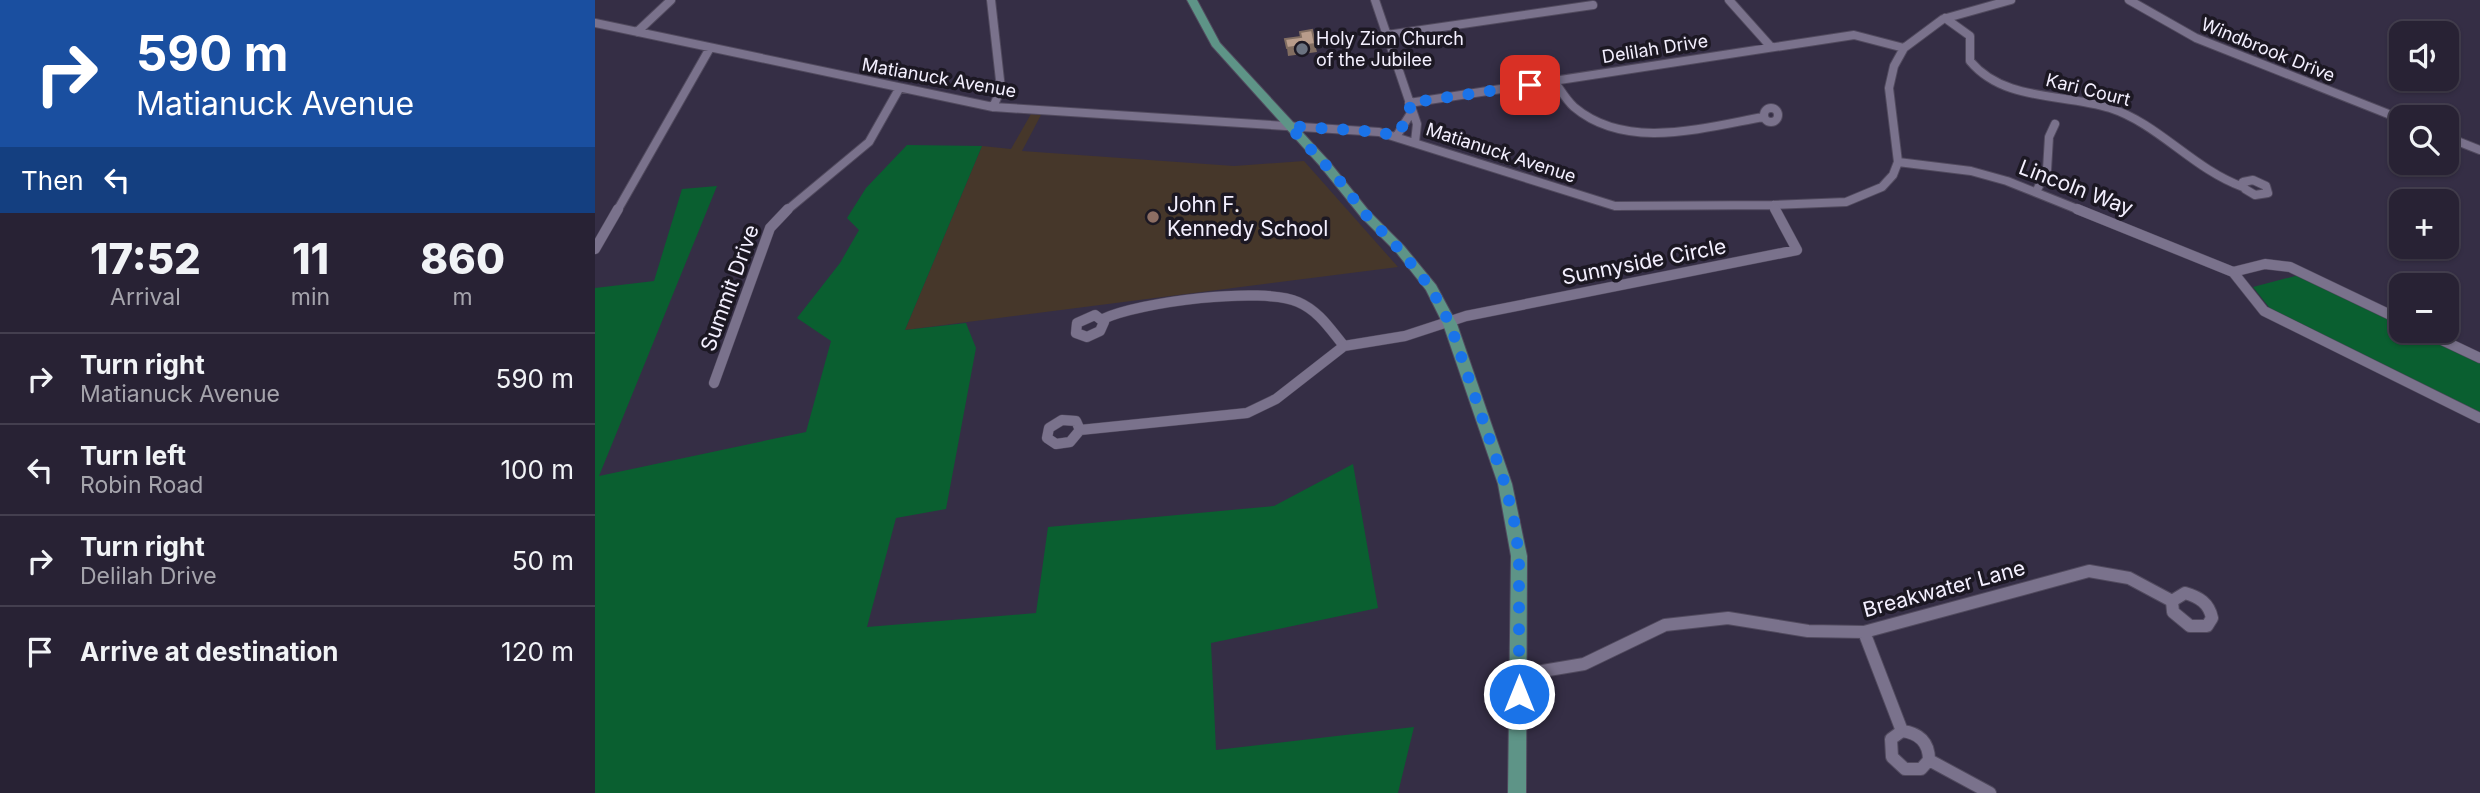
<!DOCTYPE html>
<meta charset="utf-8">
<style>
:root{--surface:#282234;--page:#342f40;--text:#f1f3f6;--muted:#a5a4ac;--line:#443f4f}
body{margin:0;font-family:Inter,sans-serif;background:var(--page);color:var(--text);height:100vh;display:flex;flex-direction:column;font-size:26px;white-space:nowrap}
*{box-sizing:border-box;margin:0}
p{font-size:23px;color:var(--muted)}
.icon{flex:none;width:38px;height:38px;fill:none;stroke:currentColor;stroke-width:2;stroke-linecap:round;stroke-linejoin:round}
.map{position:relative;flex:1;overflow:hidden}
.drawer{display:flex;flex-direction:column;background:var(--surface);width:595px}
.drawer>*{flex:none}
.top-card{background:#1a4fa0;color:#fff;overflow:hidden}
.controls{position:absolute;left:1794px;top:21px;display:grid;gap:14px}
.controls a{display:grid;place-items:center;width:70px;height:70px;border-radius:14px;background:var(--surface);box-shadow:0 2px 5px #0004,0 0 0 2px var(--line);font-size:35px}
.pin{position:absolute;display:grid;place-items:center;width:60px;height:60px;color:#fff;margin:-30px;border-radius:14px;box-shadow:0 4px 10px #0006}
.me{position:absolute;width:77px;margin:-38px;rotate:0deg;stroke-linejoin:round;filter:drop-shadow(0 0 5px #0008)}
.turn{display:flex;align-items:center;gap:24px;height:147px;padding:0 21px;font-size:32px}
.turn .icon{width:91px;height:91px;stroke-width:2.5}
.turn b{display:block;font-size:49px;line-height:60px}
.then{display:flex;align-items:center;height:66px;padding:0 21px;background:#0003;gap:14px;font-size:26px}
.eta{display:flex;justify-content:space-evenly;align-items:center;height:119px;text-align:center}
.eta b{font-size:42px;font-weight:800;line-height:49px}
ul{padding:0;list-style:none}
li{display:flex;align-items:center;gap:21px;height:91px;padding:0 21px;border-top:2px solid var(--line)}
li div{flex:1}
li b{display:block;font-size:26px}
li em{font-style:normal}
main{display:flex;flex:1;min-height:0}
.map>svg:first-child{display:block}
.education{fill:#46372a}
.green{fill:#0a5f30}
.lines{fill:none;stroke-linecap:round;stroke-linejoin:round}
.minor-far2-casing{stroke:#514a5e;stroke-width:10}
.minor-far1-casing{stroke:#514a5e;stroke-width:11}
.minor-casing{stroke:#514a5e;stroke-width:14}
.major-casing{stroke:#514a5e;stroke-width:2}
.minor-far2{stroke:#7a728c;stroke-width:8}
.minor-far1{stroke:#7a728c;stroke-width:10}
.minor{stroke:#7a728c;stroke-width:12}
.major{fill:#5e9487;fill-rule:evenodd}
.shaded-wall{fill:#816d61}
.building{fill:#b89c8b;stroke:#816d61;stroke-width:2}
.route{stroke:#1a73e8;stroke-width:12;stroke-dasharray:0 21.6}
.worship-dot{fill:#6b7280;stroke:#1c1823;stroke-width:2.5}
.education-dot{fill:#8d6e63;stroke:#1c1823;stroke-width:2.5}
.labels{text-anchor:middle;stroke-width:7;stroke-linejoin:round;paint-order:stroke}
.far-poi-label{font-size:18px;fill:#f4f0ff;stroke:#1c1823;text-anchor:start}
.far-street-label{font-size:18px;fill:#f4f0ff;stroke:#1c1823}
.street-label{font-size:21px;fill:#f4f0ff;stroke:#1c1823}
.poi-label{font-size:21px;fill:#f4f0ff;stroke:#1c1823;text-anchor:start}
</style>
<main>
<section class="drawer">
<div class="top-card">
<div class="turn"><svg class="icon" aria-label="right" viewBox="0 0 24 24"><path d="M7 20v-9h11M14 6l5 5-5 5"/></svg><div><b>590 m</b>Matianuck Avenue</div></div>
<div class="then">Then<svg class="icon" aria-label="left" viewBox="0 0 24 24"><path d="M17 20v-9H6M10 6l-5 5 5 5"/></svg></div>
</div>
<div class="eta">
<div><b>17:52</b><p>Arrival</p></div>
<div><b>11</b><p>min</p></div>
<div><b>860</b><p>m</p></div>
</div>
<ul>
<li><svg class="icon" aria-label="right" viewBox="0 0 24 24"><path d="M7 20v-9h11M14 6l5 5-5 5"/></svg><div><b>Turn right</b><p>Matianuck Avenue</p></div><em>590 m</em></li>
<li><svg class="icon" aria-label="left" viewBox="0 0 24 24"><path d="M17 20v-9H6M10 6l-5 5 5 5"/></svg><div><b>Turn left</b><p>Robin Road</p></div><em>100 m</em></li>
<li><svg class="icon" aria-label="right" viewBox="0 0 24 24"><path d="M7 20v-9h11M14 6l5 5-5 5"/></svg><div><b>Turn right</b><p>Delilah Drive</p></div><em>50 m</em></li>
<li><svg class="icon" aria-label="arrive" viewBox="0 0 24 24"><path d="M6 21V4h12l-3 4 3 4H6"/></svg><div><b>Arrive at destination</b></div><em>120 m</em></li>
</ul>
</section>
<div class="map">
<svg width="1885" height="793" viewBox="0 0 1885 793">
<rect width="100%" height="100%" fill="#352e45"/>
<path class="education" d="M 436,114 L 446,115 L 427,151 L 639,166 L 709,161 L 803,267 L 310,330 L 387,146 L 416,149 Z"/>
<path class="green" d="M 312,145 L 387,146 L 310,330 L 371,323 L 381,348 L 351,509 L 301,518 L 272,627 L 441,613 L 453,527 L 679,506 L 758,464 L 783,608 L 616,643 L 621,750 L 819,727 L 803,793 L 0,793 L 0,288 L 59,281 L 87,189 L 122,186 L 4,476 L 211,432 L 236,341 L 202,318 L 245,263 L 264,230 L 252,218 L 271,188 Z
M 1704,275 L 1806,323 L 1806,331 L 1821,331 L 1885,362 L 1885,415 L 1677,311 L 1658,287 Z"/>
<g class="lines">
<g class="minor-far2-casing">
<path id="minor-far2" d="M 396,0 L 406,89 L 398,107
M 780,0 L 822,124 L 820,142
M 1134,0 L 1176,47
M 1534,0 L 1601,38 L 1806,119
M 1350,18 L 1375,36 L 1375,61 C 1409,102 1468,93 1515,108 C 1564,124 1598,169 1648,187
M 0,23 L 398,107 L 784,132 L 1020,206 L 1178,205 L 1251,202 L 1287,187 L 1298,175 L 1303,162 L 1294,88 L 1299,66 L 1309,48 L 1348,19 L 1416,0
M 42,32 L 76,0
M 792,35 L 998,5
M 959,81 C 965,89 971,100 979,107 C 1031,151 1108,128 1168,117
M 814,103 L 1259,35 L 1309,48
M1169 115a7 7 0 1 1 14 0a7 7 0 1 1-14 0Z
M 801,137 L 816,113
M 1852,137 L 1885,150
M 1303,162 L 1376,171 L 1412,181 L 1487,211
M 1658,180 L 1671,186 L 1673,193 L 1660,195 L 1650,189 L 1648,182 Z
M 1441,192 L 1452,170 L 1454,137 L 1460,124
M 1178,205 L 1181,211
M 22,211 L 115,48
M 191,211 L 274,142 L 304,89"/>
</g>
<g class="minor-far1-casing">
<path id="minor-far1" d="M 1482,209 L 1638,272 L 1669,311 L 1885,418
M 0,249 L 23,209
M 1638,272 L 1670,264 L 1695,267 L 1806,320
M 500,315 L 509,322 L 505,331 L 492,337 L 481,333 L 482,323 Z
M 508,319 C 544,302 667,286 703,302 C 724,311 735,329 749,346
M 1828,331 L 1885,358
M 119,383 L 175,228 L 193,209
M 467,420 L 481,421 L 485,430 L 475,442 L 461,444 L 452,438 L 454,428 Z
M 485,430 L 652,413 L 681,399 L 749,346 L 810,336 L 871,316 L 1202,250 L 1180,209"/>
</g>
<g class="minor-casing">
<path id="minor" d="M 1590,593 C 1604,597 1614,603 1617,618 L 1612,626 L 1595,626 L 1578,612 L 1577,601 Z
M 1269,632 L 1307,731
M 924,675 L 989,664 L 1070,625 L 1133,618 L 1213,631 L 1269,632 L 1494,571 L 1534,578 L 1577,601
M 1307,731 C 1324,733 1334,742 1334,760 L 1326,769 L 1310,769 L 1297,757 L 1296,739 Z
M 1334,760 L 1395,793"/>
</g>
<g class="major-casing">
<path id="major" d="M 592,0 L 602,0 L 625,43 L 733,160 L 774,211 L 809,246 L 841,285 L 862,324 L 917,484 L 932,556 L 931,793 L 913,793 L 916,556 L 903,484 L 848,324 L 831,290 L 801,252 L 766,217 L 725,166 L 617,46 Z"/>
</g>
<use href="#minor-far2" class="minor-far2"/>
<use href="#minor-far1" class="minor-far1"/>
<use href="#minor" class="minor"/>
<use href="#major" class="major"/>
</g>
<path class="shaded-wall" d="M 720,44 L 722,52 L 693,56 L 692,48 Z"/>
<path class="building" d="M 717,30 L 720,44 L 692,48 L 690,39 L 706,37 L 705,32 Z"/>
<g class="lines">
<path class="route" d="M 924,694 L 924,556 L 919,521 L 910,484 L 855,324 L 836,288 L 805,250 L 770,214 L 741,176 L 694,126 L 784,132 L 801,136 L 816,113 L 814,103 L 935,85"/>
</g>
<circle class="worship-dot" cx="707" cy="49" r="7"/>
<circle class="education-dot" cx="558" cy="217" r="7"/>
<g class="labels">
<g class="far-poi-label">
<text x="721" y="45">Holy Zion Church<tspan x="721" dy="21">of the Jubilee</tspan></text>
</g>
<g class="far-street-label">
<text transform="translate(1060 49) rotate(-9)" y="6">Delilah Drive</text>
<text transform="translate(1673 50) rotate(22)" y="6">Windbrook Drive</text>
<text transform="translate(344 78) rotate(10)" y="6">Matianuck Avenue</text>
<text transform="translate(1493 90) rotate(14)" y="6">Kari Court</text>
<text transform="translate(906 153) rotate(18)" y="6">Matianuck Avenue</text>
</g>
<g class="street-label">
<text transform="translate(1481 188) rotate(21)" y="7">Lincoln Way</text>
<text transform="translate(1049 262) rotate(-11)" y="7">Sunnyside Circle</text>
<text transform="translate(135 288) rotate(-70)" y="7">Summit Drive</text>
<text transform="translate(1349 589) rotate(-15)" y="7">Breakwater Lane</text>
</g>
<g class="poi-label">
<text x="572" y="212">John F.<tspan x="572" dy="24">Kennedy School</tspan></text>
</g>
</g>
</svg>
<div class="controls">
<a><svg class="icon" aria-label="sound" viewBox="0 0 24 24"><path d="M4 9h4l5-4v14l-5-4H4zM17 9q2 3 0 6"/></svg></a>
<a><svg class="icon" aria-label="search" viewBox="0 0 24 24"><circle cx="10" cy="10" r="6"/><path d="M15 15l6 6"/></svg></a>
<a>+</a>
<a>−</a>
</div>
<div class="pin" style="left:935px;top:85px;background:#d93025"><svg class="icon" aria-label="arrive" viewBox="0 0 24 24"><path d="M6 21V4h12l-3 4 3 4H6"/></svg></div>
<svg class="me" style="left:924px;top:694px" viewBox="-20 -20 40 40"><circle r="17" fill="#1a73e8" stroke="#fff" stroke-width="3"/><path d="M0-11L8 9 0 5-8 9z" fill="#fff"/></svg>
</div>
</main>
